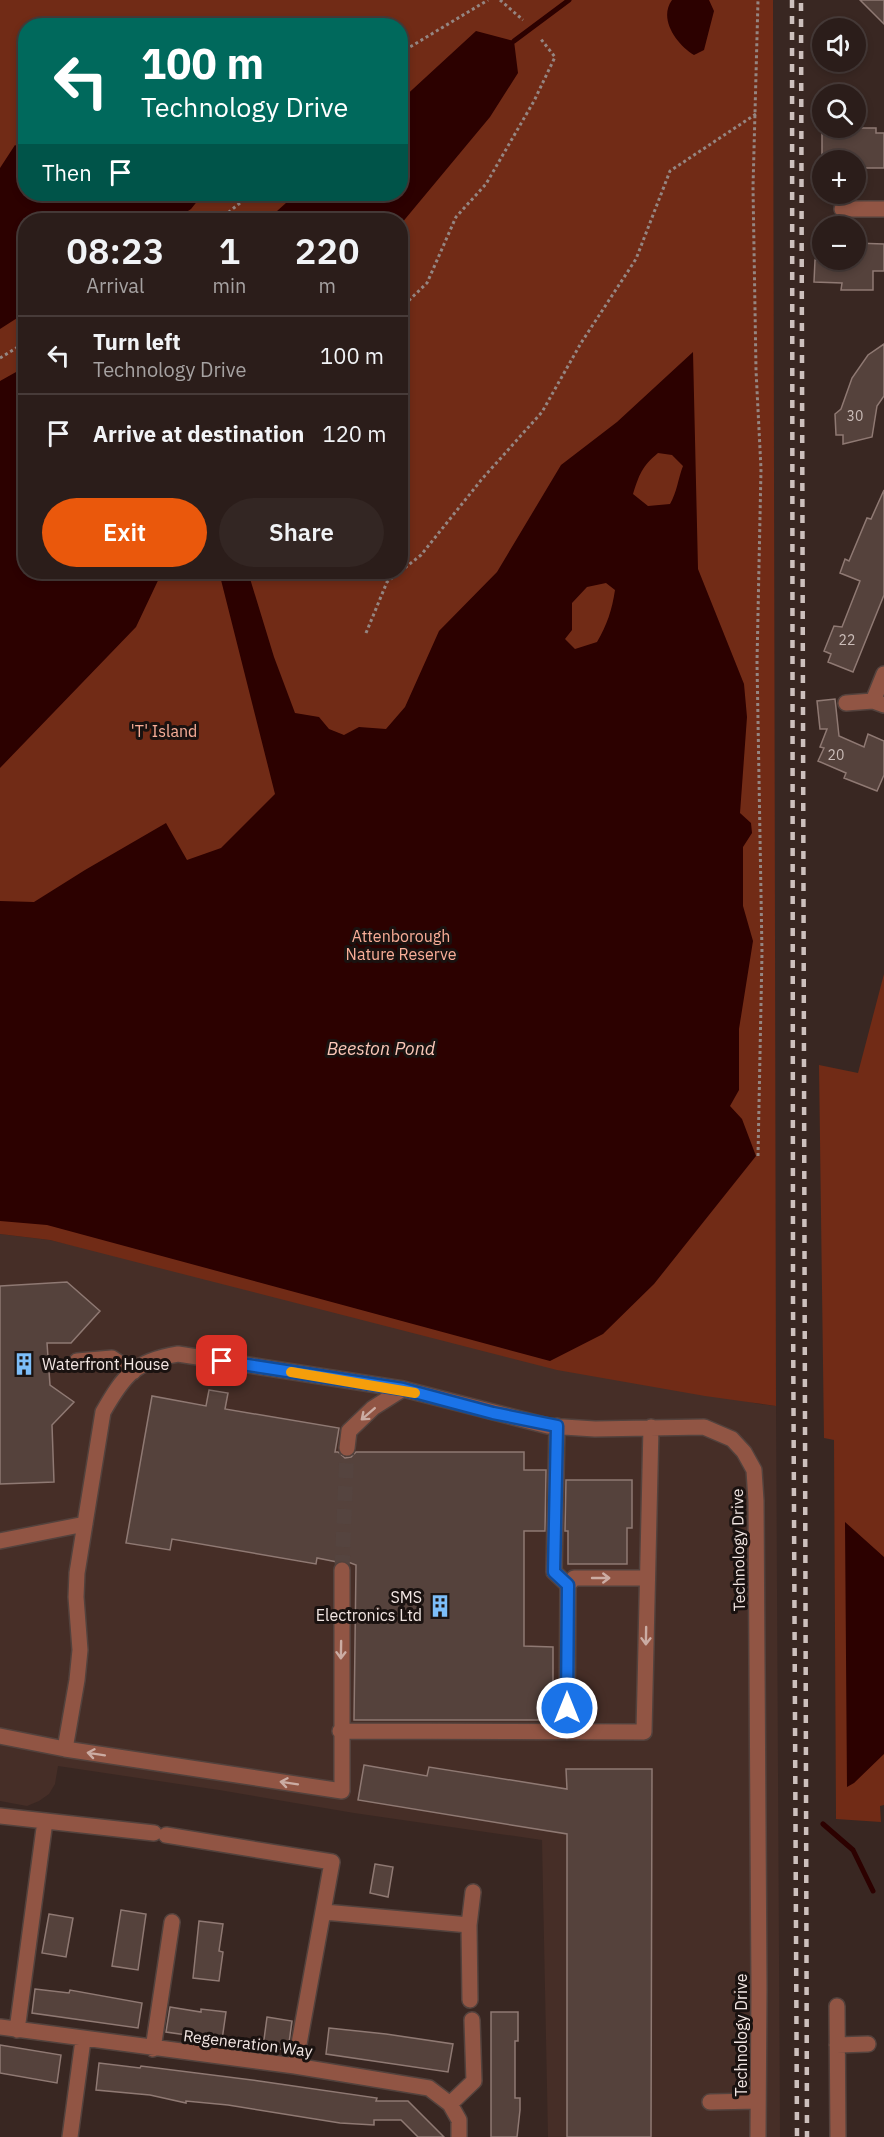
<!DOCTYPE html>
<meta charset="utf-8">
<style>
:root{--surface:#2b1d1a;--page:#332623;--text:#f1f3f6;--muted:#a6a2a2;--line:#473b39;--accent:#ea580c}
body{margin:0;font-family:"IBM Plex Sans",sans-serif;background:var(--page);color:var(--text);height:100vh;display:flex;flex-direction:column;font-size:22px;white-space:nowrap}
*{box-sizing:border-box;margin:0}
p{font-size:20px;color:var(--muted)}
.icon{flex:none;width:33px;height:33px;fill:none;stroke:currentColor;stroke-width:2;stroke-linecap:round;stroke-linejoin:round}
.map{position:relative;flex:1;overflow:hidden}
.sheet{position:absolute;left:18px;top:213px;width:390px;height:366px;display:flex;flex-direction:column;background:var(--surface);border-radius:24px;box-shadow:0 3px 9px #0003,0 0 0 2px var(--line)}
.sheet>*{flex:none}
.hud{position:absolute;left:18px;top:18px;width:390px;height:183px;border-radius:24px;box-shadow:0 3px 9px #0003,0 0 0 2px var(--line);background:#00695c;color:#fff;overflow:hidden}
.fabs{position:absolute;left:812px;top:18px;display:grid;gap:12px}
.fabs a{display:grid;place-items:center;width:54px;height:54px;border-radius:50%;background:var(--surface);box-shadow:0 3px 9px #0003,0 0 0 2px var(--line);font-size:30px}
.pin{position:absolute;display:grid;place-items:center;width:51px;height:51px;color:#fff;margin:-26px;border-radius:12px;box-shadow:0 3px 9px #0006}
.me{position:absolute;width:66px;margin:-33px;rotate:0deg;stroke-linejoin:round;filter:drop-shadow(0 0 4px #0008)}
.turn{display:flex;align-items:center;gap:21px;height:126px;padding:0 24px;font-size:27px}
.turn .icon{width:78px;height:78px;stroke-width:2.5}
.turn b{display:block;font-size:42px;line-height:51px}
.then{display:flex;align-items:center;height:57px;padding:0 24px;background:#0003;gap:12px;font-size:22px}
.eta{display:flex;justify-content:space-evenly;align-items:center;height:102px;text-align:center}
.eta b{font-size:36px;font-weight:600;line-height:42px}
.button{display:flex;gap:12px;margin-top:auto;padding:12px 24px}
.button a{flex:1;height:69px;border-radius:36px;background:var(--accent);color:#fff;font-size:24px;font-weight:600;line-height:69px;text-align:center}
.button a+a{background:var(--page);color:var(--text)}
ul{padding:0;list-style:none}
li{display:flex;align-items:center;gap:18px;height:78px;padding:0 24px;border-top:2px solid var(--line)}
li div{flex:1}
li b{display:block;font-size:22px}
li em{font-style:normal}
.map>svg:first-child{display:block}
.built{fill:#462e27}
.green{fill:#712b16;fill-rule:evenodd}
.water{fill:#2c0100;fill-rule:evenodd}
.lines{fill:none;stroke-linecap:round;stroke-linejoin:round}
.stream{stroke:#2c0100;stroke-width:5}
.building{fill:#55423c;stroke:#8f7973;stroke-width:1.5}
.minor-tunnel{stroke:#55443f;stroke-width:15;stroke-dasharray:15 8;stroke-linecap:butt}
.minor-casing{stroke:#53423d;stroke-width:18}
.path{stroke:#958682;stroke-width:3;stroke-dasharray:3 3;stroke-linecap:butt}
.minor{stroke:#915544;stroke-width:15}
.rail{stroke:#cdc0bd;stroke-width:4.5;stroke-dasharray:8 8;stroke-linecap:butt}
.oneway{stroke:#cbaca3}
.route-casing{stroke:#114b97;stroke-width:15}
.route{stroke:#1a73e8;stroke-width:10}
.slow{stroke:#f59e0b;stroke-width:10}
.labels{text-anchor:middle;stroke-width:6;stroke-linejoin:round;paint-order:stroke}
.number-label{font-size:14px;fill:#cbbdb9}
.park-label{font-size:16px;fill:#f9ae98;stroke:#1a1210}
.poi-label{font-size:16px;fill:#f2e6e3;stroke:#1a1210;text-anchor:start}
.street-label{font-size:16px;fill:#f2e6e3;stroke:#1a1210}
.water-label{font-size:18px;font-style:italic;fill:#fbc7b8;stroke:#1a1210}
</style>
<div class="map">
<svg width="884" height="2137" viewBox="0 0 884 2137">
<rect width="100%" height="100%" fill="#392722"/>
<path class="built" d="M 0,1234 L 50,1240 L 759,1404 L 776,1406 L 780,2137 L 548,2137 L 542,1840 L 354,1813 L 219,1790 L 58,1766 L 55,1784 L 49,1794 L 39,1801 L 27,1806 L 0,1801 Z"/>
<path class="green" d="M 0,0 L 773,0 L 776,1406 L 705,1396 L 557,1370 L 50,1240 L 0,1234 ZM 26,26 L 400,26 L 400,194 L 26,194 ZM 26,220 L 400,220 L 400,572 L 26,572 Z
M 884,974 L 884,1805 L 880,1806 L 881,1822 L 836,1819 L 834,1440 L 824,1438 L 819,1065 L 858,1073 Z"/>
<path class="water" d="M 672,0 L 709,0 L 714,11 L 704,50 L 694,55 C 677,45 658,19 672,0 Z
M 476,31 L 514,41 L 518,73 L 490,117 L 401,224 L 400,220 L 267,220 L 296,194 L 400,194 L 401,100 Z
M 15,145 L 25,151 L 26,194 L 203,194 L 191,209 L 174,220 L 26,220 L 25,313 L 0,329 L 0,168 Z
M 693,352 L 698,569 L 744,684 L 747,717 L 740,813 L 751,823 L 752,833 L 743,847 L 743,906 L 753,941 L 739,1029 L 739,1090 L 730,1106 L 742,1119 L 756,1156 L 654,1284 L 603,1334 L 550,1361 L 47,1225 L 0,1221 L 0,901 L 34,902 L 85,870 L 166,823 L 187,860 L 221,848 L 275,794 L 219,572 L 248,572 L 274,657 L 295,713 L 319,717 L 329,729 L 344,735 L 359,727 L 386,729 L 405,707 L 439,631 L 497,572 L 561,465 L 617,422 ZM 658,453 L 672,455 L 683,466 C 678,479 677,492 670,504 L 648,506 L 633,494 C 639,475 642,466 658,453 ZM 606,583 L 615,590 C 612,610 607,625 597,642 L 575,649 L 565,639 L 572,630 L 572,603 L 587,587 Z
M 25,367 L 26,572 L 162,572 L 136,627 L 0,768 L 0,381 Z
M 845,1522 L 884,1557 L 884,1754 L 854,1783 L 847,1787 Z"/>
<g class="lines">
<path class="stream" d="M 514,41 L 569,0
M 823,1824 L 853,1850 L 873,1891"/>
</g>
<path class="building" d="M 860,0 L 884,0 L 884,24 Z
M 822,128 L 876,128 L 876,133 L 884,133 L 884,168 L 855,168 L 855,160 L 822,160 Z
M 855,243 L 884,244 L 884,271 L 873,271 L 873,290 L 841,290 L 842,283 L 814,282 L 815,260 L 855,260 Z
M 884,344 L 884,396 L 877,406 L 872,437 L 843,444 L 843,435 L 836,435 L 835,414 L 841,409 L 852,378 L 868,355 Z
M 884,490 L 884,595 L 853,672 L 828,662 L 831,654 L 824,651 L 834,626 L 842,627 L 860,581 L 840,573 L 845,559 L 849,561 L 867,518 L 871,519 Z
M 835,699 L 839,736 L 864,747 L 868,734 L 884,741 L 884,775 L 877,791 L 844,778 L 846,773 L 818,761 L 824,748 L 820,747 L 827,729 L 820,729 L 817,701 Z
M 67,1282 L 100,1311 L 71,1343 L 47,1343 L 50,1385 L 74,1402 L 52,1425 L 54,1482 L 0,1484 L 0,1286 Z
M 209,1390 L 228,1393 L 225,1409 L 339,1428 L 335,1452 L 338,1452 L 345,1458 L 351,1457 L 356,1452 L 524,1452 L 524,1470 L 546,1470 L 545,1531 L 524,1531 L 524,1646 L 553,1647 L 553,1720 L 354,1720 L 356,1565 L 343,1560 L 337,1562 L 317,1558 L 316,1564 L 172,1539 L 170,1550 L 126,1543 L 152,1396 L 206,1406 Z
M 566,1480 L 632,1480 L 632,1528 L 627,1528 L 627,1564 L 568,1564 L 568,1531 L 565,1531 Z
M 364,1765 L 427,1776 L 429,1767 L 567,1789 L 566,1769 L 652,1769 L 651,2137 L 567,2137 L 567,1834 L 358,1800 Z
M 375,1864 L 393,1867 L 388,1897 L 370,1893 Z
M 121,1910 L 146,1914 L 138,1970 L 112,1966 Z
M 49,1914 L 73,1918 L 66,1957 L 42,1953 Z
M 199,1921 L 223,1924 L 219,1951 L 223,1952 L 219,1981 L 193,1978 Z
M 35,1989 L 69,1993 L 70,1990 L 142,2003 L 138,2028 L 32,2013 Z
M 170,2007 L 201,2012 L 201,2009 L 226,2012 L 222,2040 L 166,2032 Z
M 491,2012 L 518,2012 L 518,2041 L 515,2041 L 515,2098 L 520,2098 L 520,2110 L 517,2137 L 491,2137 Z
M 267,2017 L 292,2021 L 288,2050 L 263,2047 Z
M 329,2028 L 386,2034 L 453,2044 L 448,2072 L 326,2054 Z
M 0,2045 L 61,2055 L 57,2083 L 0,2073 Z
M 99,2063 L 140,2068 L 141,2066 L 259,2081 L 377,2098 L 376,2101 L 408,2101 L 444,2137 L 418,2137 L 401,2120 L 374,2120 L 374,2125 L 340,2123 L 228,2105 L 186,2101 L 186,2103 L 150,2095 L 96,2090 Z"/>
<g class="lines">
<path class="minor-tunnel" d="M 342,1570 L 347,1448"/>
<g class="minor-casing">
<path id="minor" d="M 842,209 L 884,209
M 873,701 L 884,674
M 846,703 L 873,701 L 884,705
M 77,1361 L 112,1358 L 133,1372
M 557,1426 L 554,1572 L 568,1585
M 347,1448 L 349,1431 L 373,1408 L 403,1389
M 0,1541 L 85,1524
M 340,1731 L 644,1732 L 651,1427
M 567,1732 L 568,1585 L 574,1578 L 647,1578
M 0,1736 L 65,1749 L 342,1791 L 342,1570
M 65,1749 L 77,1680 L 80,1650 L 76,1597 L 77,1573 L 103,1412 C 124,1375 135,1361 178,1354 L 403,1389 L 548,1426 L 595,1429 L 704,1427 L 732,1439 L 744,1452 L 754,1470 L 756,1501 L 759,1989 L 758,2137
M 0,1816 L 154,1833
M 166,1835 L 332,1862 L 295,2066
M 324,1912 L 469,1925 L 473,1892
M 469,1925 L 470,2000
M 837,2006 L 838,2137
M 0,2027 L 295,2066 L 429,2088 L 450,2104 L 459,2120 L 459,2137
M 17,2030 L 45,1821
M 837,2045 L 868,2044
M 153,2049 L 172,1922
M 710,2102 L 758,2101
M 450,2104 L 474,2081 L 472,2020
M 70,2137 L 83,2040"/>
</g>
<path class="path" d="M 500,0 L 523,20
M 400,53 L 488,0
M 219,220 L 251,194
M 400,309 L 427,283 L 456,217 L 486,184 L 534,101 L 555,57 L 540,38
M 0,358 L 26,342
M 366,633 L 387,582 L 421,555 L 482,479 L 542,412 L 581,343 L 636,259 L 670,171 L 756,114
M 758,1156 L 762,953 L 757,662 L 761,469 L 756,370 L 753,187 L 758,0"/>
<use href="#minor" class="minor"/>
<path class="rail" d="M 792,0 L 793,1302 L 797,2137
M 801,3 L 807,2137"/>
</g>
<defs><path id="oneway-shaft" d="M-6 0H5M1.5-3L5.5 0L1.5 3" fill="none" stroke-width="1.6" stroke-linecap="round" stroke-linejoin="round" transform="scale(1.5)"/></defs>
<g class="oneway">
<use href="#oneway-shaft" transform="translate(368 1414) rotate(139)"/>
<use href="#oneway-shaft" transform="translate(601 1578)"/>
<use href="#oneway-shaft" transform="translate(646 1636) rotate(91)"/>
<use href="#oneway-shaft" transform="translate(341 1650) rotate(91)"/>
<use href="#oneway-shaft" transform="translate(96 1754) rotate(-171)"/>
<use href="#oneway-shaft" transform="translate(289 1783) rotate(-171)"/>
</g>
<g class="lines">
<g class="route-casing">
<path id="route" d="M 222,1361 L 403,1389 L 493,1413 L 557,1426 L 554,1572 L 568,1585 L 567,1708"/>
</g>
<use href="#route" class="route"/>
<path class="slow" d="M 291,1372 L 415,1393"/>
</g>
<defs>
<g id="building-bare" transform="scale(1.8)"><path d="M-4-6H4V6H1V3H-1V6H-4ZM-2.5-4.3h1.7v1.8h-1.7ZM.8-4.3h1.7v1.8H.8ZM-2.5-1h1.7V.8h-1.7ZM.8-1h1.7V.8H.8Z" fill="#7dbef9" stroke="#1a1210" stroke-width="2.5" paint-order="stroke"/></g>
</defs>
<g fill-rule="evenodd">
<use href="#building-bare" x="24" y="1364"/>
<use href="#building-bare" x="440" y="1606"/>
</g>
<g class="labels">
<g class="number-label">
<text x="855" y="421">30</text>
<text x="847" y="645">22</text>
<text x="836" y="760">20</text>
</g>
<g class="park-label">
<text x="164" y="737">'T' Island</text>
<text x="401" y="942">Attenborough<tspan x="401" dy="18">Nature Reserve</tspan></text>
</g>
<g class="poi-label">
<text x="42" y="1370">Waterfront House</text>
<text x="422" y="1603" text-anchor="end">SMS<tspan x="422" dy="18">Electronics Ltd</tspan></text>
</g>
<g class="street-label">
<text transform="translate(738 1550) rotate(-91)" y="6">Technology Drive</text>
<text transform="translate(741 2035) rotate(-90)" y="6">Technology Drive</text>
<text transform="translate(248 2043) rotate(7)" y="6">Regeneration Way</text>
</g>
<g class="water-label">
<text x="381" y="1055">Beeston Pond</text>
</g>
</g>
</svg>
<div class="fabs">
<a><svg class="icon" aria-label="sound" viewBox="0 0 24 24"><path d="M4 9h4l5-4v14l-5-4H4zM17 9q2 3 0 6"/></svg></a>
<a><svg class="icon" aria-label="search" viewBox="0 0 24 24"><circle cx="10" cy="10" r="6"/><path d="M15 15l6 6"/></svg></a>
<a>+</a>
<a>−</a>
</div>
<div class="pin" style="left:222px;top:1361px;background:#d93025"><svg class="icon" aria-label="arrive" viewBox="0 0 24 24"><path d="M6 21V4h12l-3 4 3 4H6"/></svg></div>
<svg class="me" style="left:567px;top:1708px" viewBox="-20 -20 40 40"><circle r="17" fill="#1a73e8" stroke="#fff" stroke-width="3"/><path d="M0-11L8 9 0 5-8 9z" fill="#fff"/></svg>
<div class="hud">
<div class="turn"><svg class="icon" aria-label="left" viewBox="0 0 24 24"><path d="M17 20v-9H6M10 6l-5 5 5 5"/></svg><div><b>100 m</b>Technology Drive</div></div>
<div class="then">Then<svg class="icon" aria-label="arrive" viewBox="0 0 24 24"><path d="M6 21V4h12l-3 4 3 4H6"/></svg></div>
</div>
<section class="sheet">
<div class="eta">
<div><b>08:23</b><p>Arrival</p></div>
<div><b>1</b><p>min</p></div>
<div><b>220</b><p>m</p></div>
</div>
<ul>
<li><svg class="icon" aria-label="left" viewBox="0 0 24 24"><path d="M17 20v-9H6M10 6l-5 5 5 5"/></svg><div><b>Turn left</b><p>Technology Drive</p></div><em>100 m</em></li>
<li><svg class="icon" aria-label="arrive" viewBox="0 0 24 24"><path d="M6 21V4h12l-3 4 3 4H6"/></svg><div><b>Arrive at destination</b></div><em>120 m</em></li>
</ul>
<div class="button"><a>Exit</a><a>Share</a></div>
</section>
</div>
